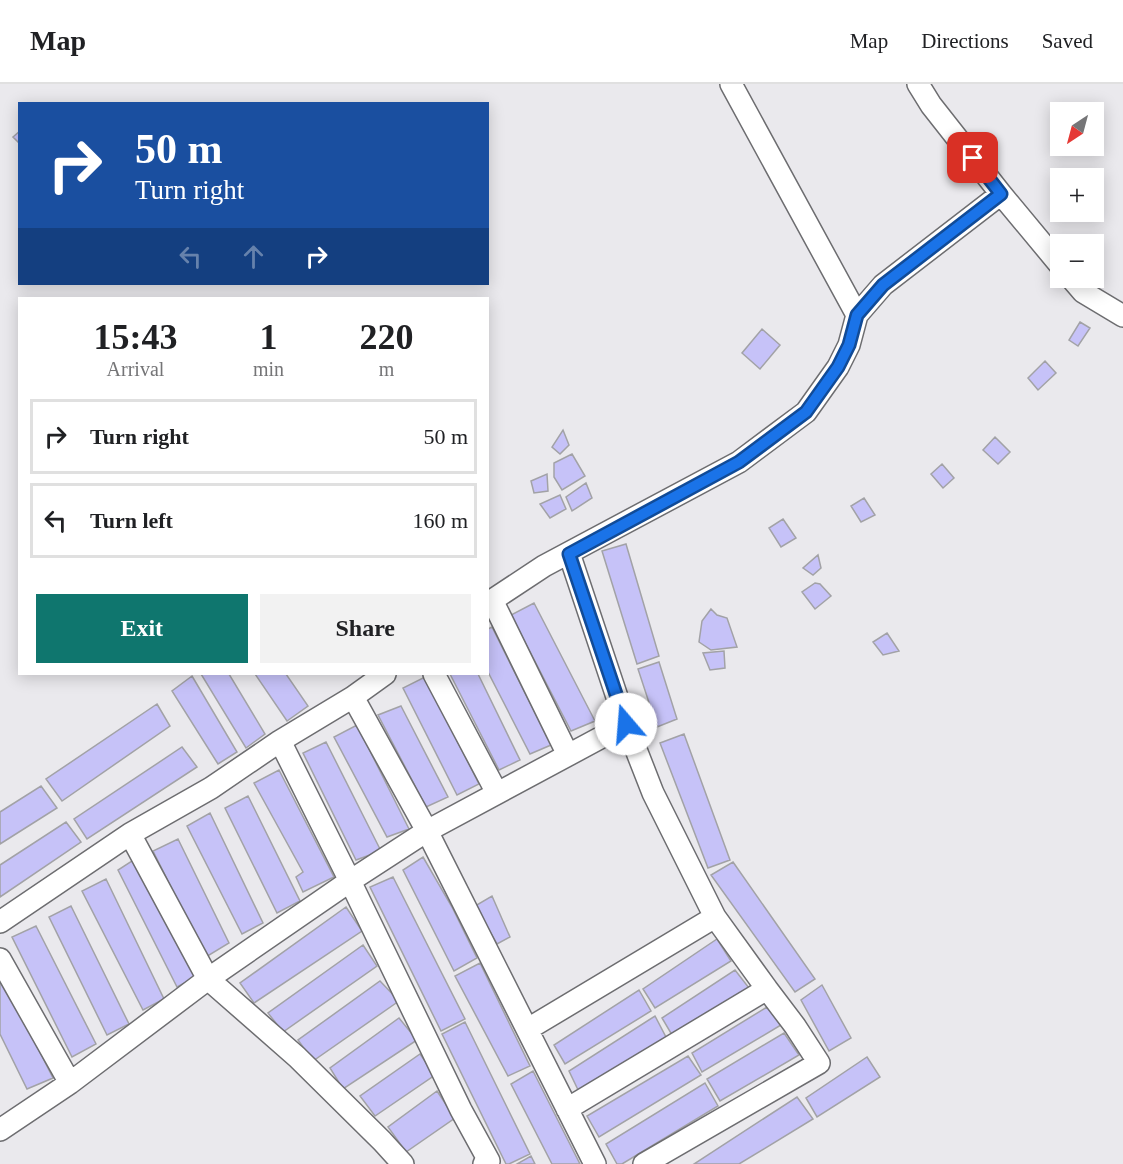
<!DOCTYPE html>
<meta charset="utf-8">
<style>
:root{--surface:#fff;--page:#f2f2f2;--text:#202124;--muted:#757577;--line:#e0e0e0;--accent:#0f766e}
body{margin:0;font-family:"Times New Roman",serif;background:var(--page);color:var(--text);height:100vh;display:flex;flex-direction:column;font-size:22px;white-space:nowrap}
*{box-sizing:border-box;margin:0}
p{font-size:20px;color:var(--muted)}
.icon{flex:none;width:33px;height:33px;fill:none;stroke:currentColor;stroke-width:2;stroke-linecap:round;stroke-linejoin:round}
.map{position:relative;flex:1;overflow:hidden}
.sheet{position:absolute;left:18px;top:213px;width:471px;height:378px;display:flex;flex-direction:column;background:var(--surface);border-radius:0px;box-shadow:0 3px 15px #0003}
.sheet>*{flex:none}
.banner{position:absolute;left:18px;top:18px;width:471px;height:183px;border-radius:0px;box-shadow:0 3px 15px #0003;background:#1a4fa0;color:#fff;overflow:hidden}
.needle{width:39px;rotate:216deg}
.tools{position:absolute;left:1050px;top:18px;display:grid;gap:12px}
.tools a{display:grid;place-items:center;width:54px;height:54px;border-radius:0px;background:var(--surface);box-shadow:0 3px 15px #0003;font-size:30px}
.pin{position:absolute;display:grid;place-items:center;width:51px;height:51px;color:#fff;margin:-26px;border-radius:12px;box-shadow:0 3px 9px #0006}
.me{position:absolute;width:66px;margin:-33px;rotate:342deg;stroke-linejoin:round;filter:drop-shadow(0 0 4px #0008)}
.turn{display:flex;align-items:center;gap:21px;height:126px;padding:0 18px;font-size:27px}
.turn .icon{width:78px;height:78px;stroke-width:2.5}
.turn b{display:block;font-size:42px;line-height:51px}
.lanes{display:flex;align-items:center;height:57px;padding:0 18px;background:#0003;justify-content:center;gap:30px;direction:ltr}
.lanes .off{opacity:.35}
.eta{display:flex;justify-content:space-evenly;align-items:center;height:102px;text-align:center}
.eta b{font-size:36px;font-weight:700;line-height:42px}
.cta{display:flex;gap:12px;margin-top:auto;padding:12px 18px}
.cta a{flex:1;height:69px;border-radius:0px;background:var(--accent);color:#fff;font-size:24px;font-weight:700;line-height:69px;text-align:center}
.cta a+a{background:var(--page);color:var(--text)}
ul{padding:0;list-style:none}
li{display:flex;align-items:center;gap:18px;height:75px;margin:0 12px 9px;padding:0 6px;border:3px solid var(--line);border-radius:0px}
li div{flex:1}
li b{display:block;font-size:22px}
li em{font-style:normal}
header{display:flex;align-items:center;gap:36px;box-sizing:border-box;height:84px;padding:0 30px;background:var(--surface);border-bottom:2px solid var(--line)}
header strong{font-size:28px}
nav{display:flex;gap:33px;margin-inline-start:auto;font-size:21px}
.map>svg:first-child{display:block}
.building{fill:#c6c2f8;stroke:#a2a2a6;stroke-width:1.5}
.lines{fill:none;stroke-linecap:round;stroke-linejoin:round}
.street-casing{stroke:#6d6d70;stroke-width:24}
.street{stroke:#fff;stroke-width:21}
.route-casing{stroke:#114b97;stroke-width:15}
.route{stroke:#1a73e8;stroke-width:10}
</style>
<header>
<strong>Map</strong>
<nav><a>Map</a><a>Directions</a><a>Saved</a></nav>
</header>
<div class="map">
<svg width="1123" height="1080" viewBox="0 0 1123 1080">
<rect width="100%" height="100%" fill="#eae9ed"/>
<path class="building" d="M 20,47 L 20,60 L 13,53 Z
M 1080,238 L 1090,244 L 1078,262 L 1069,256 Z
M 762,245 L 780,261 L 760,285 L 742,269 Z
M 1045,277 L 1056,289 L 1038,306 L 1028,294 Z
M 563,346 L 569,361 L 560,370 L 552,363 Z
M 995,353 L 1010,368 L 998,380 L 983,366 Z
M 572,370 L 585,392 L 562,406 L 554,393 L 554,379 Z
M 942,380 L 954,394 L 943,404 L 931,390 Z
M 547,390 L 548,407 L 534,409 L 531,397 Z
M 586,399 L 592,414 L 572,427 L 566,413 Z
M 560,411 L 566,425 L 550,434 L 540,420 Z
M 864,414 L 875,431 L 861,438 L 851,422 Z
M 783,435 L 796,454 L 781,463 L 769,444 Z
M 626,460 L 659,572 L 637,580 L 602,467 Z
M 818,471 L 821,484 L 813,491 L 803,484 Z
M 815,499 L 820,500 L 831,512 L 815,525 L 802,508 Z
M 534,519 L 595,637 L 571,647 L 511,531 Z
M 711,525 L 717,531 L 727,534 L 737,563 L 711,566 L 699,558 L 702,537 Z
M 492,543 L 551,661 L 530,670 L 488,588 L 488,545 Z
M 887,549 L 899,567 L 883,571 L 873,558 Z
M 724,567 L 725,584 L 710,586 L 703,569 Z
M 659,578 L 677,635 L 657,643 L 638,585 Z
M 201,590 L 229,590 L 265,650 L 246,664 Z
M 255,590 L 286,590 L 308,622 L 287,637 Z
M 450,590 L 478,590 L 520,676 L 499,686 Z
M 192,592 L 237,668 L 218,680 L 172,607 Z
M 425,593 L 479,700 L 457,711 L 403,604 Z
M 157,620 L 170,642 L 62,717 L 46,695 Z
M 401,622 L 448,713 L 426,723 L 378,631 Z
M 357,641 L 409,745 L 387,753 L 334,653 Z
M 684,650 L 730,776 L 708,784 L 660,659 Z
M 326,658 L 381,767 L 356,776 L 303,669 Z
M 182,663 L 197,683 L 87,755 L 74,735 Z
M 279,686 L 334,793 L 303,808 L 296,793 L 303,788 L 254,699 Z
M 41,702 L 57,724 L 0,760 L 0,728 Z
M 248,712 L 300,817 L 277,829 L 225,724 Z
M 210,729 L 263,839 L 242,850 L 187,742 Z
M 66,738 L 81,758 L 0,813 L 0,781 Z
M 178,755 L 229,859 L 206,873 L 153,767 Z
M 138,773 L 198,892 L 177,903 L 118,786 Z
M 423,773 L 452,823 L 477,874 L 454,887 L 403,786 Z
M 733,778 L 815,895 L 795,908 L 711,791 Z
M 393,793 L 465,935 L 441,947 L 370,803 Z
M 106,795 L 164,915 L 143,926 L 82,807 Z
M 492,812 L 510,853 L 497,860 L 475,822 Z
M 71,822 L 129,940 L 107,951 L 49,833 Z
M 346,823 L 362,847 L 254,919 L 240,899 Z
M 36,842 L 96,960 L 72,973 L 12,853 Z
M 717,855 L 731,877 L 655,924 L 643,905 Z
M 363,861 L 377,882 L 283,948 L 268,929 Z
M 480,879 L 530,982 L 508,992 L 455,892 Z
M 735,886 L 749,904 L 672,951 L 662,934 Z
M 0,889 L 53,994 L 27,1005 L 0,950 Z
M 380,897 L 399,917 L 313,977 L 298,956 Z
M 822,901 L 851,954 L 829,967 L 801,916 Z
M 639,906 L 651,927 L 565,980 L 554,961 Z
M 767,923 L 781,941 L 702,988 L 692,969 Z
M 655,932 L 668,957 L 580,1010 L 569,987 Z
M 399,934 L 417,956 L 343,1005 L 330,984 Z
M 465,938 L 530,1070 L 509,1080 L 506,1080 L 442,950 Z
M 784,949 L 799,971 L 720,1017 L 707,995 Z
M 420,970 L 435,991 L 375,1032 L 360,1012 Z
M 688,972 L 701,991 L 599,1053 L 587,1032 Z
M 867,973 L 880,993 L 817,1033 L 806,1014 Z
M 533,987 L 580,1080 L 552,1080 L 511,1000 Z
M 705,999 L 718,1022 L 622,1080 L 617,1080 L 606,1060 Z
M 437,1007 L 455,1034 L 406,1068 L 388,1043 Z
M 797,1013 L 813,1035 L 739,1080 L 694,1080 Z
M 531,1072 L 535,1080 L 517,1080 Z"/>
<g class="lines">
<g class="street-casing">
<path id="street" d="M 731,0 L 857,231
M 918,0 L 931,21 L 1001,110 L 1060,181
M 1071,194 L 1083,208 L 1123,232
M 569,469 L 626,640 L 653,709 L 715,833 L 767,905 L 795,942 L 819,979 L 644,1080
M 492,516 L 568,671
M 488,519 L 544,482 L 739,378 L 806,328 L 838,283 L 849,261 L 857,231 L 883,201 L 1001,110
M 434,590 L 497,709
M 353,613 L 427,747 L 595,1080
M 280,657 L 350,797 L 461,1026 L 489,1077 L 484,1080
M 130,750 L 208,895 L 297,973 L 382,1057 L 403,1080
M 0,838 L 130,750 L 211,704 L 280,657 L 353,613 L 385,590
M 0,875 L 70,999
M 528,945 L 715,833
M 567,1025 L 767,905
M 0,1046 L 70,999 L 208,895 L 350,797 L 427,747 L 626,640"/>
</g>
<use href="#street" class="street"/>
</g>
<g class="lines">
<g class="route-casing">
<path id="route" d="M 626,640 L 569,470 L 739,378 L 806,328 L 838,283 L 849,261 L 857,231 L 883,201 L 1001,110 L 973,74"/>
</g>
<use href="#route" class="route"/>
</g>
</svg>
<div class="tools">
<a><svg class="needle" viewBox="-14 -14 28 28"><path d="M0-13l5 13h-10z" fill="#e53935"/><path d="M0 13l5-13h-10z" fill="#757577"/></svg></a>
<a>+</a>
<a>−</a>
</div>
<div class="pin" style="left:973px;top:74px;background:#d93025"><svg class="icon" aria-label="arrive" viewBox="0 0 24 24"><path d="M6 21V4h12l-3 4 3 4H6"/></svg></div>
<svg class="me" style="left:626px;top:640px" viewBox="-20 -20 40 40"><circle r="19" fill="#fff"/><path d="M0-13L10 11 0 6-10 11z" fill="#1a73e8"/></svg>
<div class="banner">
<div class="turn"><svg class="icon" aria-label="right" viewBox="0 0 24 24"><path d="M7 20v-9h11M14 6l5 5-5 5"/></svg><div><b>50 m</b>Turn right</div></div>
<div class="lanes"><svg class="icon off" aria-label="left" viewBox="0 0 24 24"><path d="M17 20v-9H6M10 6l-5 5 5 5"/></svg><svg class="icon off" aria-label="ahead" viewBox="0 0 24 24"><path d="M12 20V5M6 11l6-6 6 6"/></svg><svg class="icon" aria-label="right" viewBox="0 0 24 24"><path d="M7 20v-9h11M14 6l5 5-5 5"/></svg></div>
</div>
<section class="sheet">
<div class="eta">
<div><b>15:43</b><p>Arrival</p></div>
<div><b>1</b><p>min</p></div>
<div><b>220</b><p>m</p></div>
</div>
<ul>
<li><svg class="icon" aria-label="right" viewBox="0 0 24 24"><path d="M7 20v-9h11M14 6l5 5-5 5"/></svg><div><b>Turn right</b></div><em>50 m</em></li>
<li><svg class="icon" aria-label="left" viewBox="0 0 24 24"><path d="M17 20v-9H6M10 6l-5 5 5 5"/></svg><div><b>Turn left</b></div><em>160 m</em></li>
</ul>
<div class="cta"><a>Exit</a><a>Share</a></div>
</section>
</div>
